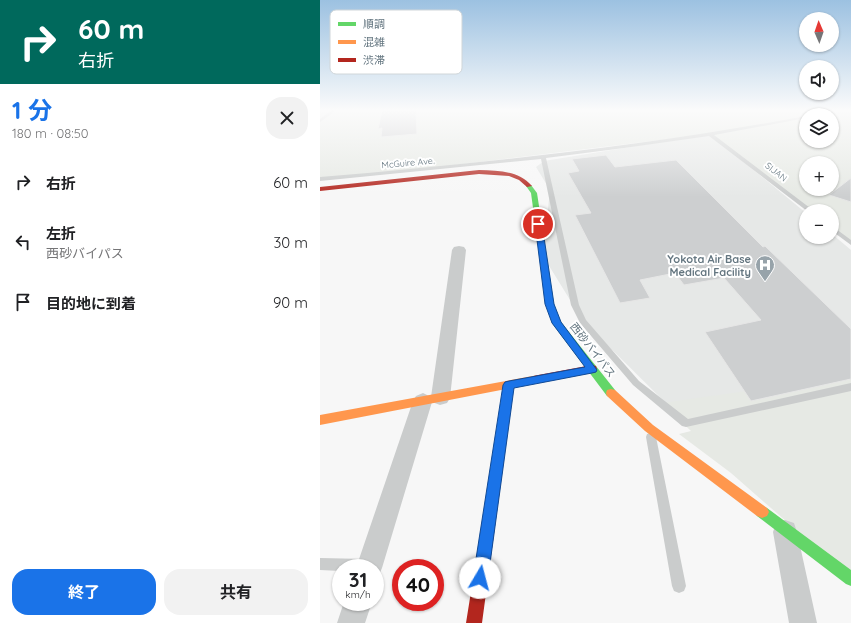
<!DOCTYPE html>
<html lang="ja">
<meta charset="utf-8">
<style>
:root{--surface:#fff;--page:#f2f2f2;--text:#202124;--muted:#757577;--accent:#1a73e8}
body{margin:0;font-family:Quicksand,"Noto Sans JP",sans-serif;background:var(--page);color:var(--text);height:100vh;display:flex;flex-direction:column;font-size:15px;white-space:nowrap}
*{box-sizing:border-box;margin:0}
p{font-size:13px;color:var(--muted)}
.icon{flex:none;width:22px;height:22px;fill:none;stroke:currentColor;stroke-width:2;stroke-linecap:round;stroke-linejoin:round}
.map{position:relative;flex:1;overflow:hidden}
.drawer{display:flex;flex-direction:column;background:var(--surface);width:320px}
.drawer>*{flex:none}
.banner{background:#00695c;color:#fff;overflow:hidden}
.needle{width:26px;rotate:358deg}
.controls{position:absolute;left:479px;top:12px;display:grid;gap:8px}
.controls a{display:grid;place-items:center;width:40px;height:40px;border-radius:50%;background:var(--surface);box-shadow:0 1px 3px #0004;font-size:20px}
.speed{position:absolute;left:12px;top:559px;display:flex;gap:8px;font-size:20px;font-weight:700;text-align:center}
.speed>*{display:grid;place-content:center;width:52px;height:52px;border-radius:50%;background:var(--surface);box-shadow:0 1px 3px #0004;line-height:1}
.speed small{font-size:10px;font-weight:400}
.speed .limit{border:6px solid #d22;background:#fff;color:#111}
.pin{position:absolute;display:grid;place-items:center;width:34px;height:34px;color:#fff;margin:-17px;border:2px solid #fff;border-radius:50%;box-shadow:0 1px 4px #0007}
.me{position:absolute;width:44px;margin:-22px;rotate:8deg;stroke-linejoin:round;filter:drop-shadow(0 0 3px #0008)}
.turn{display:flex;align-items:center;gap:14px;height:84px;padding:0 12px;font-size:18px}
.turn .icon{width:52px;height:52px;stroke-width:2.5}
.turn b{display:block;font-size:28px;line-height:34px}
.round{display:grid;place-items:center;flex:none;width:42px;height:42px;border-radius:16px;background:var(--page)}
.summary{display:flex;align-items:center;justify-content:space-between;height:68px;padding:0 12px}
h1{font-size:24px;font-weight:700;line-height:30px;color:var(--accent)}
.cta{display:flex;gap:8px;margin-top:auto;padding:8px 12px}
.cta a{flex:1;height:46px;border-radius:16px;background:var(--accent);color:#fff;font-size:16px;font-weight:700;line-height:46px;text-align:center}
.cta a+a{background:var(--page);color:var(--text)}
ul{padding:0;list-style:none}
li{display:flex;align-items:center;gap:12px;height:60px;padding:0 12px}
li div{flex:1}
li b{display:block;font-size:15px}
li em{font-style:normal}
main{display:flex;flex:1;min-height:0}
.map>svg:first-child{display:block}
.built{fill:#e6e8e7}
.green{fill:#e6e9e4;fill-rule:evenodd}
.building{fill:#cdcfd0;stroke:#e6e6e6}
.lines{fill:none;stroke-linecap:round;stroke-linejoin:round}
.lane{fill:#cacccc;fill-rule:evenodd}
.street{fill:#cacccc;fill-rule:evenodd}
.fast{fill:#63d668;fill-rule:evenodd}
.slow{fill:#ff974d;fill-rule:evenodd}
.jam{fill:#b3261e;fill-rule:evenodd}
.route{fill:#1a73e8;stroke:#114b97}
.labels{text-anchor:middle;stroke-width:4;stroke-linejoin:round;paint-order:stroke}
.far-street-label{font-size:9px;fill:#647680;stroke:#fff}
.poi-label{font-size:11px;font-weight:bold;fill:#647680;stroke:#fff;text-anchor:end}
.street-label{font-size:11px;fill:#647680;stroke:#fff}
.key{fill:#fff;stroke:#d0d6d9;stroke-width:1}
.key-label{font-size:11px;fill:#647680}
</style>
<main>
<section class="drawer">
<div class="banner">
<div class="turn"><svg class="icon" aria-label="right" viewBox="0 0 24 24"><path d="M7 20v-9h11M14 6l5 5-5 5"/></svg><div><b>60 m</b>右折</div></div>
</div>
<div class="summary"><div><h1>1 分</h1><p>180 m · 08:50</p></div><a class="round"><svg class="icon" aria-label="close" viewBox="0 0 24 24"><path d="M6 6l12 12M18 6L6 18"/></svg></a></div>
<ul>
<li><svg class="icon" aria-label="right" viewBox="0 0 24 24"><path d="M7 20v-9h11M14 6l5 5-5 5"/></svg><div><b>右折</b></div><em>60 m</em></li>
<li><svg class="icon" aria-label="left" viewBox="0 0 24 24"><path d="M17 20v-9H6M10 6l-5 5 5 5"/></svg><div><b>左折</b><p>西砂バイパス</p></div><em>30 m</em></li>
<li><svg class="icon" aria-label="arrive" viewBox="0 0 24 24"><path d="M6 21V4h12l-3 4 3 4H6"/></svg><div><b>目的地に到着</b></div><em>90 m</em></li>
</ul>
<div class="cta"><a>終了</a><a>共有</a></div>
</section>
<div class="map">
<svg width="531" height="623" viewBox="0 0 531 623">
<rect width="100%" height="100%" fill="#f7f7f7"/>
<path class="built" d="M 390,134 L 486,213 L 486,237 L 512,237 L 512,234 L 531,250 L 531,376 L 366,423 L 263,321 L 223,256 L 230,190 L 216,167 L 224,161 Z"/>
<path class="green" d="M 0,110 L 531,110 L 531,244 L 512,229 L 512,211 L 489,211 L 390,134 L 94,170 L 0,178 ZM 486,115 L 512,115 L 512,141 L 486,141 ZM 486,163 L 512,163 L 512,189 L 486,189 Z
M 531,376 L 531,578 L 411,473 L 359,434 L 371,431 L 342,403 Z"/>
<path class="building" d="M 62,110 L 96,110 L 97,134 L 61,137 L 62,128 L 58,129 Z
M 286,155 L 295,167 L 356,160 L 443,247 L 445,246 L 531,329 L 531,379 L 431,401 L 385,332 L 441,320 L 404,278 L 364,285 L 355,273 L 320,280 L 330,298 L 300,303 L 255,215 L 271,213 L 248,173 L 259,171 L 252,159 Z
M 531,178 L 531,202 L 509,195 Z"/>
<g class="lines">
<path class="lane" d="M 12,110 L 17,110 L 0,122 L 0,119 Z
M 484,110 C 489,110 493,112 498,113 C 504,113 510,110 516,110 L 500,115 L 493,115 L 494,114 Z
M 486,116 L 486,118 L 394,135 L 494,211 L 487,211 L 389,136 L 304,148 L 226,158 L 259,305 L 266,320 L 319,381 L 368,419 L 531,383 L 531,391 L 366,427 L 362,426 L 313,385 L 260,323 L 251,305 L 221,159 L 0,181 L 0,177 C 163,163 325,146 486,116 Z
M 512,226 L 531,240 L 531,245 L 512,231 Z
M 331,433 L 335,434 L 336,437 L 366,586 L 364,591 L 359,593 L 354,591 L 352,586 L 326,437 L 327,434 Z
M 0,558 L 47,559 L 52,560 L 53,565 L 52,568 L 21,568 L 21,571 L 0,570 Z"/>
<path class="street" d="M 139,246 L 144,247 L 146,250 L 130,398 L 127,403 L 120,405 L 112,402 L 62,568 L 58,577 L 55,578 L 55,568 L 36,568 L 93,401 L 96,396 L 103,393 L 111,397 L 132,250 L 134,247 Z
M 465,520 L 474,523 L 477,532 L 497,623 L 469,623 L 453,532 L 456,523 Z
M 24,602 L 52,602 L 45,623 L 17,623 Z"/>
<path class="fast" d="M 207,185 L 211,185 L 217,193 L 234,304 L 241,322 L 295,390 L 296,393 L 295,396 L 291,397 L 287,396 L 232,323 L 226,304 L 211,193 L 206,186 Z
M 442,506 L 447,508 L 531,570 L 531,586 L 526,584 L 437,516 L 435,512 L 437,508 Z"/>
<path class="slow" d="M 218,375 L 222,376 L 223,379 L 222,382 L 0,425 L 0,415 Z
M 291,389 L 295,390 L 333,425 L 447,508 L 449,512 L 447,516 L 442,518 L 437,516 L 325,431 L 287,396 L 286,393 L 287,390 Z"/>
<path class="jam" d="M 159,170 C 179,171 198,170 212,186 L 207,187 L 199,180 L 189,176 L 159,174 L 0,191 L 0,187 Z
M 272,365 L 276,366 L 277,369 L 276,372 L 218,383 L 214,382 L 213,379 L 214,376 L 218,375 Z
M 189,381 L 193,382 L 194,385 L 162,623 L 146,623 L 184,385 L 185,382 Z"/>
</g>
<linearGradient id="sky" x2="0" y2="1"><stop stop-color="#9cc1e1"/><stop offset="0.56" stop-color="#fbfbfb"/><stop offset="1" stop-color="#fbfbfb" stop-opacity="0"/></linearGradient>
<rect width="531" height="197" fill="url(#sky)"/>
<path class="route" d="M 218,222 L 222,224 L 234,304 L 241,322 L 277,370 L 276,372 L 272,373 L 194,388 L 168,578 L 166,584 L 160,586 L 155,584 L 153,578 L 183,385 L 185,382 L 189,381 L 265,367 L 232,323 L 225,304 L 215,224 Z"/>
<defs>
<g id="hospital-pin" transform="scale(1)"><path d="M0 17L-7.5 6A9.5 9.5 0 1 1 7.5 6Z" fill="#97a3aa" stroke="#fff"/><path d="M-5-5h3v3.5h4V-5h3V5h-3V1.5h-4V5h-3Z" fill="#fff"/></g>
</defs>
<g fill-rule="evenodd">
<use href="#hospital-pin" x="445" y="265"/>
</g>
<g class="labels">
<g class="far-street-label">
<text transform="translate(88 163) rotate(-5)" y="3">McGuire Ave.</text>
<text transform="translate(456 172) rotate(38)" y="3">SIJAN</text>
</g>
<g class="poi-label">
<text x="431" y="263">Yokota Air Base<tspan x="431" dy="13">Medical Facility</tspan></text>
</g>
<g class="street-label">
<text transform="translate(273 350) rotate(52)" y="4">西砂バイパス</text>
</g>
</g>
<rect x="10" y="10" width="132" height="64" rx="6" class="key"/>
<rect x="18" y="22" width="18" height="4" fill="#63d668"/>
<rect x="18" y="40" width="18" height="4" fill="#ff974d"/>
<rect x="18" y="58" width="18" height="4" fill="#b3261e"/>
<g class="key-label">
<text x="43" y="28">順調</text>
<text x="43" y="46">混雑</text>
<text x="43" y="64">渋滞</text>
</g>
</svg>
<div class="controls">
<a><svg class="needle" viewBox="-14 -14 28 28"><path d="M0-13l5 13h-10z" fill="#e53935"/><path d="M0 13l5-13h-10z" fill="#757577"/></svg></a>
<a><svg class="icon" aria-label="sound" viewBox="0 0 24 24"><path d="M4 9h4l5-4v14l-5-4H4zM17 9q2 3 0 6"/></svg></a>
<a><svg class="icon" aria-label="layers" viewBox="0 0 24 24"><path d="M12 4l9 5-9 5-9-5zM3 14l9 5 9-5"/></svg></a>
<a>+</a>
<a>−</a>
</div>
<div class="speed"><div>31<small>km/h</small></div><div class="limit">40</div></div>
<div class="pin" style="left:218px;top:224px;background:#d93025"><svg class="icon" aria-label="arrive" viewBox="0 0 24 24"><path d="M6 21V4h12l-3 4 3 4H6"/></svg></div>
<svg class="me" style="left:160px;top:578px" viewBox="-20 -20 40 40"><circle r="19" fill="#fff"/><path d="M0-13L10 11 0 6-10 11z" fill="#1a73e8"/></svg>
</div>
</main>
